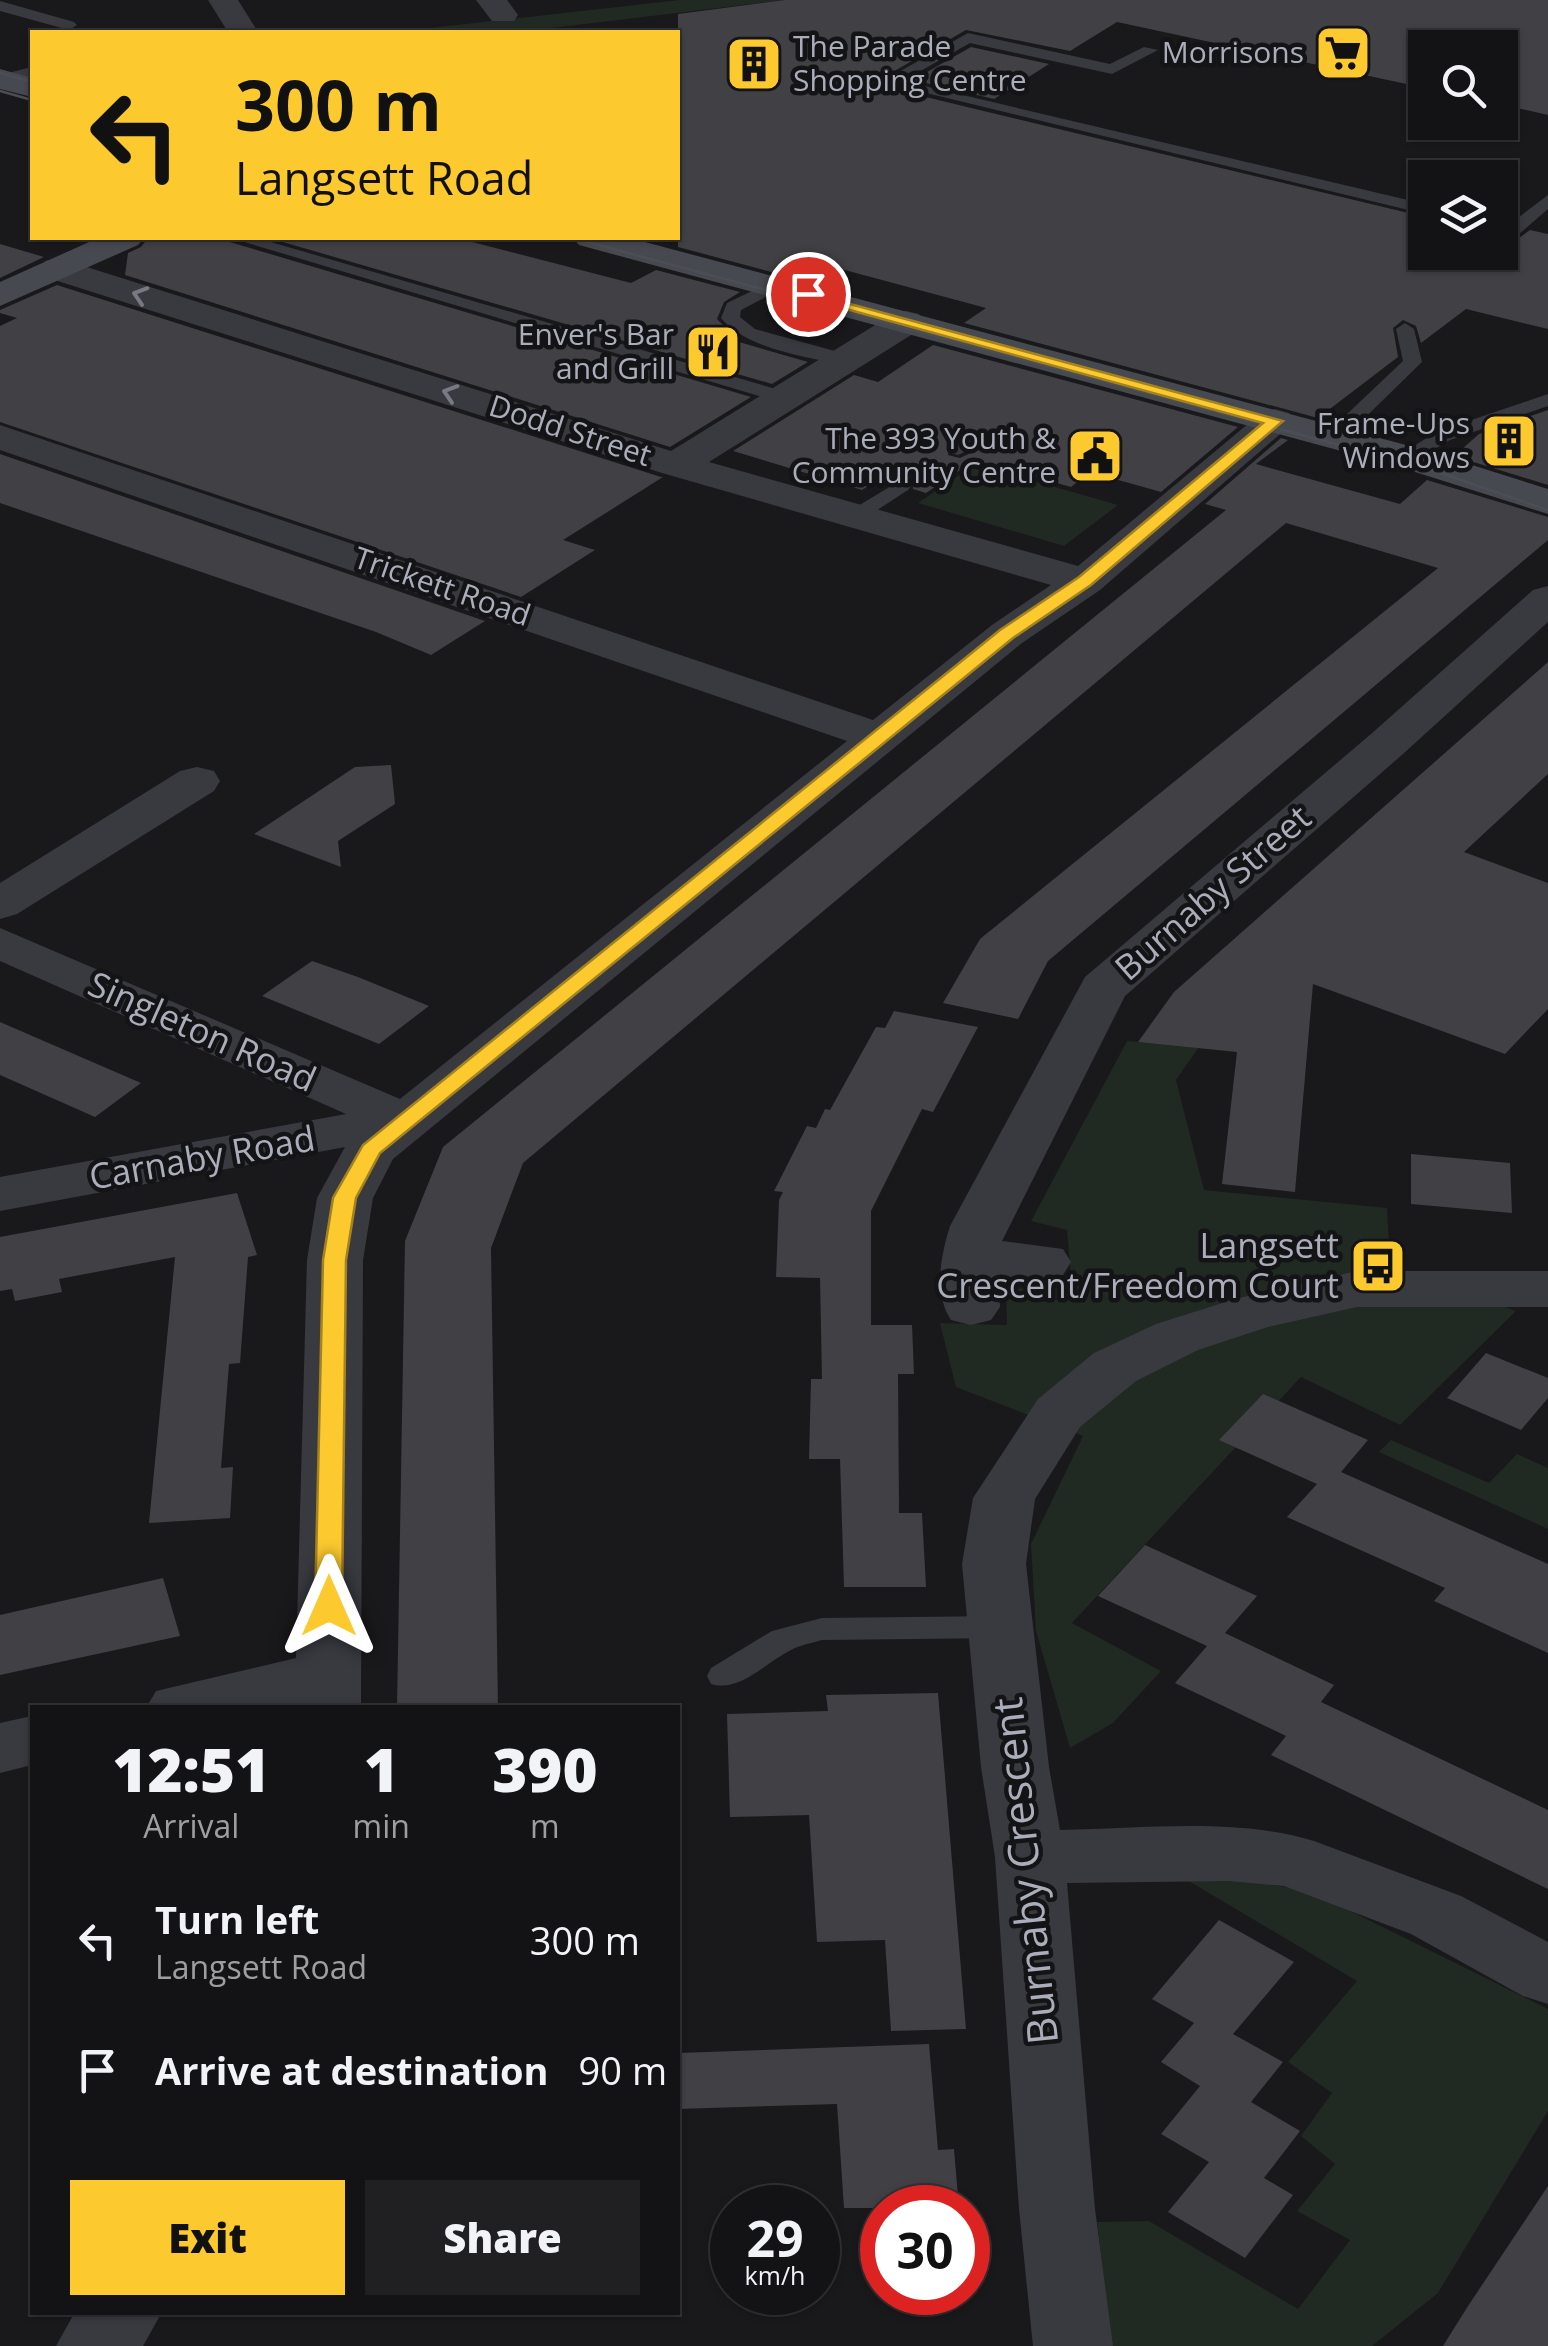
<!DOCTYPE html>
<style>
:root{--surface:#131214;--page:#202022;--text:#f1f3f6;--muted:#9d9ea0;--line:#323234;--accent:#fcc92f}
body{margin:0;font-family:"Open Sans",sans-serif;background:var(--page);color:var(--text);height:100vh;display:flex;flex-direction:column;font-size:38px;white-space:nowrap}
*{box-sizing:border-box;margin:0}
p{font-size:32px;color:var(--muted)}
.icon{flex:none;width:55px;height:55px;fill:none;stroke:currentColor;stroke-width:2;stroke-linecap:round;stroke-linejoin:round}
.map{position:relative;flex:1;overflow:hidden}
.panel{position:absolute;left:30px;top:1705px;width:650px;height:610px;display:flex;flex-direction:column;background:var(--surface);border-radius:0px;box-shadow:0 2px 8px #0004,0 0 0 2px var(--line)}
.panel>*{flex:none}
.banner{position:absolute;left:30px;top:30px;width:650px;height:210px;border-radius:0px;box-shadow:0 2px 8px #0004,0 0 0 2px var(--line);background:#fcc92f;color:#111;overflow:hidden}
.tools{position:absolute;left:1408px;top:30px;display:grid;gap:20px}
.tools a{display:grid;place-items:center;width:110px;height:110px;border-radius:0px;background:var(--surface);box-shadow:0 2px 8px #0004,0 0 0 2px var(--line);font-size:50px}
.speed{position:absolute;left:710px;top:2185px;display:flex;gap:20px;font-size:50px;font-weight:700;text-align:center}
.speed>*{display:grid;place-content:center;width:130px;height:130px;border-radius:50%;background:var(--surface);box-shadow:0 2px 8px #0004,0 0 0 2px var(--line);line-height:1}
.speed small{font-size:25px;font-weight:400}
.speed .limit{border:15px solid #d22;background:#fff;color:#111}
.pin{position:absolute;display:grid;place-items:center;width:85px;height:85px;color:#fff;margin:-42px;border:5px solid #fff;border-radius:50%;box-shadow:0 2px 10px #0007}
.me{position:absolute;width:110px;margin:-55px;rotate:0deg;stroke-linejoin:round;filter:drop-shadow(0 0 8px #0008)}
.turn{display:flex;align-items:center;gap:35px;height:210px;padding:0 40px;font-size:45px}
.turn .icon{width:130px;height:130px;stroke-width:2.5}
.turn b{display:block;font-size:70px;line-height:85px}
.eta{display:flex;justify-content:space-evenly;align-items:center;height:170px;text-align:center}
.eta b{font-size:60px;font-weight:800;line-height:70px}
.button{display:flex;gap:20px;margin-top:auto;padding:20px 40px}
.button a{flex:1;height:115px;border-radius:0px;background:var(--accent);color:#111;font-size:40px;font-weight:800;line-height:115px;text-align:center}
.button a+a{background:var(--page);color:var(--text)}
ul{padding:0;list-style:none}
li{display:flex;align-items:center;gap:30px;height:130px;padding:0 40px}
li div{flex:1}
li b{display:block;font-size:38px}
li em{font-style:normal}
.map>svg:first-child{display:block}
.green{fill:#202922}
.building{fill:#404045;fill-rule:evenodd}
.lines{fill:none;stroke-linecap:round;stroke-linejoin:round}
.lane{fill:#393a40;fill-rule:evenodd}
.street{fill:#393a40;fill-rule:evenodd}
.secondary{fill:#474950;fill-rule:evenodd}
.tram{stroke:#4c4e55;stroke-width:2.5}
.oneway{stroke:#777a84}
.route{fill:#fcc92f;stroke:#a4831f;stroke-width:2.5}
.labels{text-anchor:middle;stroke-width:9;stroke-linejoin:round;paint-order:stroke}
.far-poi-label{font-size:30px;fill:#aaaebb;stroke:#141316;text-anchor:end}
.far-street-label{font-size:30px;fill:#aaaebb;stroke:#141316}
.street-label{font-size:35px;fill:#aaaebb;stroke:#141316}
.poi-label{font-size:35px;fill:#aaaebb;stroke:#141316;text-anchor:end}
.near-street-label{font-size:42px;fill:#aaaebb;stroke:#141316}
</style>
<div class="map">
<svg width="1548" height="2346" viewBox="0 0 1548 2346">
<rect width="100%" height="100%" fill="#19181b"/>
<path class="green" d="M 679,0 L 785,0 L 519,32 L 393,32 Z
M 975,464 L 1118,505 L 1064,546 L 918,503 Z
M 1127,1041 L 1199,1047 L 1176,1080 L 1204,1190 L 1387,1208 L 1390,1265 L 1516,1311 L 1400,1425 L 1301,1377 L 1072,1623 L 1161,1671 L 1113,1723 L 1070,1748 L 1036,1631 L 1031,1544 L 1083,1436 L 956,1387 L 940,1323 L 1007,1325 L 1006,1289 L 1072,1287 L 1067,1230 L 1031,1221 Z
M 1391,1440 L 1489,1483 L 1517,1454 L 1548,1468 L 1548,1529 L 1379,1452 Z
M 1187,1880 L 1243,1880 L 1310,1891 L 1548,2009 L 1548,2111 L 1438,2293 L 1372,2346 L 1112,2346 L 1097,2222 L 1149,2221 L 1298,2309 L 1350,2240 L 1297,2211 L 1335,2164 L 1301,2136 L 1332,2093 L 1288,2062 L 1357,1981 Z"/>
<path class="building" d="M 785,0 L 1548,0 L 1548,115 L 1500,104 L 1500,48 L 1425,48 L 1425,88 L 1117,22 L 1070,51 L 966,30 L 877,81 L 880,86 L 1425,217 L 1425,252 L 1500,252 L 1500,236 L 1519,238 L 1530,230 L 1548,234 L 1548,329 L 1466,309 L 1421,343 L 1416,326 L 1403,320 L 1393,328 L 1398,357 L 1318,418 L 964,323 L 986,308 L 841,269 L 816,284 L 678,247 L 678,14 Z
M 971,47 L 1049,64 L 994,99 L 913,80 Z
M 148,238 L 227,238 L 230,242 L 751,397 L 670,447 L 125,275 L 128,253 L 141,247 Z
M 269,238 L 457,238 L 631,283 L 656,270 L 740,292 L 724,302 L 717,319 L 730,332 L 722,337 L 808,362 L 772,384 Z
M 0,244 L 44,257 L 0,278 Z
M 57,285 L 661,477 L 663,477 L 563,540 L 595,550 L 521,597 L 0,422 L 0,326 L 17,318 L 0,313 L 0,310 Z
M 933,345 L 1238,427 L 1161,492 L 1090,472 L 1071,487 L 975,460 L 926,493 L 913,489 L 913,483 L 903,477 L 890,482 L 879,479 L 862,490 L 733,451 L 854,375 L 878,382 ZM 967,434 L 976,438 L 975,451 L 960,458 L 948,455 L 949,442 Z
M 1548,410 L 1548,485 L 1454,456 L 1479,434 Z
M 1281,438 L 1288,440 L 1256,464 L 1400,504 L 1427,480 L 1548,517 L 1548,540 L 1048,961 L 1018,1019 L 943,1003 L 980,939 L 1438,568 L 1286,523 L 523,1163 L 491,1248 L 498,1708 L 397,1708 L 405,1241 L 443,1147 L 1226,510 L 1205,504 Z
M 0,454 L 485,621 L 431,655 L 376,632 L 0,503 Z
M 1548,662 L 1548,774 L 1464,852 L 1548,883 L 1548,1009 L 1505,1054 L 1313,984 L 1295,1192 L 1222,1184 L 1237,1052 L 1138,1042 L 1174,992 Z
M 391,765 L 395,804 L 338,841 L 341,867 L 254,834 L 355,767 Z
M 312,961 L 358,977 L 429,1006 L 379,1044 L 262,996 Z
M 894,1011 L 978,1027 L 933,1112 L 922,1109 L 871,1211 L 871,1325 L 912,1325 L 914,1374 L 898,1374 L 899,1513 L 922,1513 L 926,1587 L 844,1587 L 840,1459 L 809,1459 L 811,1379 L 822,1379 L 820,1278 L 776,1277 L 779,1200 L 783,1192 L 774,1191 L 807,1126 L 816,1128 L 825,1109 L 830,1110 L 876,1027 L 885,1028 Z
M 0,1022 L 141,1083 L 95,1117 L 0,1075 Z
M 1411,1154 L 1510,1163 L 1512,1213 L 1411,1204 Z
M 237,1193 L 257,1255 L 248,1257 L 240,1363 L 229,1364 L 221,1468 L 233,1467 L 230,1518 L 149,1523 L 175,1257 L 59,1279 L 62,1292 L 15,1301 L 12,1289 L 0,1291 L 0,1237 Z
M 1486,1353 L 1548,1378 L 1548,1398 L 1521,1430 L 1447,1398 Z
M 1263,1394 L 1368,1440 L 1341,1472 L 1548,1564 L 1548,1653 L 1434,1601 L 1445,1588 L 1287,1517 L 1317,1484 L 1219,1440 Z
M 1145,1545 L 1257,1596 L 1225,1633 L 1334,1685 L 1321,1702 L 1548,1810 L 1548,1889 L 1271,1755 L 1286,1736 L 1175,1683 L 1207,1646 L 1098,1596 Z
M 163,1578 L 180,1636 L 0,1675 L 0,1615 Z
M 938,1693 L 966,2029 L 891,2031 L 885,1940 L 817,1942 L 809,1815 L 730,1817 L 727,1714 L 828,1711 L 826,1695 Z
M 1219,1920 L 1294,1962 L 1233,2034 L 1283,2062 L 1251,2102 L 1300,2131 L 1264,2178 L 1293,2195 L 1245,2258 L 1168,2212 L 1209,2162 L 1161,2134 L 1200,2086 L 1161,2062 L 1194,2023 L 1152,1999 Z
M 929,2044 L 938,2150 L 954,2149 L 959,2208 L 844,2208 L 837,2104 L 678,2109 L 678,2053 Z
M 1548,2186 L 1548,2346 L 1443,2346 L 1468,2306 Z"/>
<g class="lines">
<path class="lane" d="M 0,1 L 74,22 L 77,25 L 69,30 L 0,11 Z
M 968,33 L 1110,64 L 1144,47 L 1158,50 L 1112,74 L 970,43 L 903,81 L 1425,204 L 1425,214 L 881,82 Z
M 32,67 L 32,77 L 0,83 L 0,75 Z
M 1548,195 L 1548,209 L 1519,234 L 1500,232 L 1500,222 L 1510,224 Z
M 231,238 L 257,238 L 793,394 L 796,398 L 786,404 L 779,402 Z
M 775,280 L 781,281 L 781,289 L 741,310 L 740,317 L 755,329 L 853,356 L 853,364 L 846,366 C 806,356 748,350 721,318 L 727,303 Z
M 1405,323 L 1414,329 L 1422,362 L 1340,442 L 1326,442 L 1326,434 L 1403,361 L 1396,329 Z
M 1548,394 L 1548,406 L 1450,440 L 1414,461 L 1400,461 L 1397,457 L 1436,432 Z
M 966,438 L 973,440 L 973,448 L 958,455 L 951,453 L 951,445 Z
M 901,480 L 911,486 L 908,490 L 862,520 L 848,520 L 845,516 L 848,512 Z
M 1001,1616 L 1012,1619 L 1017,1627 L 1012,1635 L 1001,1638 L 822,1640 C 812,1643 800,1645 791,1650 C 766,1662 740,1693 711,1684 L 707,1676 L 711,1668 L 772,1631 L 822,1618 Z"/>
<path class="street" d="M 208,0 L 238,0 L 258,32 L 228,32 Z
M 476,0 L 507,0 L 518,15 L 514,21 L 492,21 Z
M 58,258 L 671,451 L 893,314 L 906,311 L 919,314 L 924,322 L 919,330 L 709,462 L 1078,566 L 1261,413 L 1275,409 L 1289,413 L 1295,421 L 1100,590 L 1022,643 L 393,1159 L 373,1198 L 363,1260 L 361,1708 L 146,1708 L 156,1691 L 296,1658 L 307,1260 L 317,1198 L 345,1147 L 0,1211 L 0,1177 L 346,1114 L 0,961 L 0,928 L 400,1099 L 847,741 L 0,450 L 0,425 L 873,720 L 992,625 L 1051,585 L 662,473 L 45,277 L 40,269 L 45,261 Z
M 1548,586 L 1548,622 L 1403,754 L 1125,996 L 1002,1241 L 1063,1249 L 1071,1262 L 1063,1275 L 1043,1280 L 998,1276 L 1000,1307 L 991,1320 L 971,1325 L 951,1320 C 933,1293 941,1255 950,1226 L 1085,977 L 1371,734 L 1533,590 Z
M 197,767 L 214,771 L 220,781 L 214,791 L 17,914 L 0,919 L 0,883 L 180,771 Z
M 1357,1271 L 1548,1271 L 1548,1307 L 1357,1307 L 1268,1327 L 1198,1350 L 1136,1381 L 1080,1427 L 1035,1499 L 1026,1564 L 1049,1767 L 1060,1830 C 1142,1829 1235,1817 1314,1841 L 1461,1896 L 1548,1942 L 1548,2004 L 1523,1996 L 1411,1934 L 1284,1886 L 1229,1881 L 1067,1883 L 1095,2209 L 1113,2346 L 1033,2346 L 1019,2209 L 995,1857 L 981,1767 L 962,1564 L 973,1498 L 1038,1399 L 1094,1353 L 1156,1324 L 1235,1299 Z
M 32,1716 L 32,1765 L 0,1773 L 0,1723 Z
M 75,2312 L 162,2312 L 143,2346 L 56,2346 Z"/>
<path class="secondary" d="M 0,69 L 32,78 L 32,97 L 0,89 Z
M 98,238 L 144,238 L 138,245 L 0,306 L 0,282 Z
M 573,238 L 630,238 L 1421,449 L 1548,489 L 1548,514 L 1393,465 L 579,245 Z"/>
<path class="tram" d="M 0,73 L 32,82
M 0,91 L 32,100
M 573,238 L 1435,471 L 1548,510"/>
</g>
<defs><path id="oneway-chevron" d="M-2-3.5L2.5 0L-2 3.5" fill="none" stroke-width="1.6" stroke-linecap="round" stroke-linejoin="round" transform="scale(2.5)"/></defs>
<g class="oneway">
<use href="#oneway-chevron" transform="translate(140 295) rotate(-162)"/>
<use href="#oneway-chevron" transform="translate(450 393) rotate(-162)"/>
</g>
<path class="route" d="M 802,291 L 1283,421 L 1091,585 L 1013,638 L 380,1153 L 356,1198 L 346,1260 L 342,1606 L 338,1613 L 319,1613 L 315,1606 L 323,1260 L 333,1198 L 363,1145 L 1000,630 L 1079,577 L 1263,423 L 802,297 Z"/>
<defs>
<g id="supermarket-square" transform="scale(2.875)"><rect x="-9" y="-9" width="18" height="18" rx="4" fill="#fcc92f" stroke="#141316"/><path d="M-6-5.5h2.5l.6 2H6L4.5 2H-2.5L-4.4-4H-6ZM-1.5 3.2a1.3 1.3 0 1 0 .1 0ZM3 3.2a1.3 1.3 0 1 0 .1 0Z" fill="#111"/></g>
<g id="building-square" transform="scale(2.875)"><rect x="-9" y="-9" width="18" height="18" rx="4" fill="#fcc92f" stroke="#141316"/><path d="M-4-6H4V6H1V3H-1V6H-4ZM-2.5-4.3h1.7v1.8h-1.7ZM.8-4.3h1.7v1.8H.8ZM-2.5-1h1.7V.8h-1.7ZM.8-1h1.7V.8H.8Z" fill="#111"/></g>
<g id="restaurant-square" transform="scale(2.875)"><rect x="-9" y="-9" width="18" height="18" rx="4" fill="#fcc92f" stroke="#141316"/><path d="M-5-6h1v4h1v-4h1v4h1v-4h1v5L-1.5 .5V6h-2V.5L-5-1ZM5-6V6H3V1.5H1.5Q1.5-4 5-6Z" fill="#111"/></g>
<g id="civic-square" transform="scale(2.875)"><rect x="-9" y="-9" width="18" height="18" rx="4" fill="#fcc92f" stroke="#141316"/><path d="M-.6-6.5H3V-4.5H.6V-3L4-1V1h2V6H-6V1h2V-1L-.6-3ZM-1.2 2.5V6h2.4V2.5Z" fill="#111"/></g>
<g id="bus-square" transform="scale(2.875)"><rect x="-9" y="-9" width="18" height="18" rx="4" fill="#fcc92f" stroke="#141316"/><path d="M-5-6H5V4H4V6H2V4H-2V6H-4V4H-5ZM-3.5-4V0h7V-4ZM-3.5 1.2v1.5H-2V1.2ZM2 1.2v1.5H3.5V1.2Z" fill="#111"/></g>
</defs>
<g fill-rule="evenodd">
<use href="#supermarket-square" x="1343" y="53"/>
<use href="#building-square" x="754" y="64"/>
<use href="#restaurant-square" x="713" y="352"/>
<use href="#building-square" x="1509" y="441"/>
<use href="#civic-square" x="1095" y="456"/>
<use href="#bus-square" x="1378" y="1266"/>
</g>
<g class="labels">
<g class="far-poi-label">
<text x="793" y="57" text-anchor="start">The Parade<tspan x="793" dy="34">Shopping Centre</tspan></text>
<text x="1304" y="63">Morrisons</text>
<text x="674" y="345">Enver's Bar<tspan x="674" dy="34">and Grill</tspan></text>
<text x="1470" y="434">Frame-Ups<tspan x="1470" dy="34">Windows</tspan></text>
<text x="1056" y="449">The 393 Youth &amp;<tspan x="1056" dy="34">Community Centre</tspan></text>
</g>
<g class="far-street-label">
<text transform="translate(570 431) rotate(18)" y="10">Dodd Street</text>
<text transform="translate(442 587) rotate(19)" y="10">Trickett Road</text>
</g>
<g class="street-label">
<text transform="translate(1213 893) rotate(-41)" y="12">Burnaby Street</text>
<text transform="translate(202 1032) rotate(24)" y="12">Singleton Road</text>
<text transform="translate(202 1158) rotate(-10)" y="12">Carnaby Road</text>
</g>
<g class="poi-label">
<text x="1339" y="1258">Langsett<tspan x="1339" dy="40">Crescent/Freedom Court</tspan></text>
</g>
<g class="near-street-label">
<text transform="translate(1025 1871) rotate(-96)" y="15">Burnaby Crescent</text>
</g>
</g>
</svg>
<div class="tools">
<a><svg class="icon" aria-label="search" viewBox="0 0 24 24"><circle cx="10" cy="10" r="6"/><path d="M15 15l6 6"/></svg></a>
<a><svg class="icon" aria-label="layers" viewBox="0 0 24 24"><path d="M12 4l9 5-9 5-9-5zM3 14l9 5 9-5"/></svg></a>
</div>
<div class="speed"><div>29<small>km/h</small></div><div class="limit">30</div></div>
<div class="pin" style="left:808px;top:294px;background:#d93025"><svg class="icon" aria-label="arrive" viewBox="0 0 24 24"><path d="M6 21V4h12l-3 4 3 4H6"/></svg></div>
<svg class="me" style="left:329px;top:1606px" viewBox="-20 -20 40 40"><path d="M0-17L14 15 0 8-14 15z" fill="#fcc92f" stroke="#fff" stroke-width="4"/></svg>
<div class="banner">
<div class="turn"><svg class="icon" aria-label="left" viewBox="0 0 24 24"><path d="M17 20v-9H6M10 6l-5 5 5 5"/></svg><div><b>300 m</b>Langsett Road</div></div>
</div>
<section class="panel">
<div class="eta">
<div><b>12:51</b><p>Arrival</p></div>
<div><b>1</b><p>min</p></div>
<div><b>390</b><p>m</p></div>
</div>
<ul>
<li><svg class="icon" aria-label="left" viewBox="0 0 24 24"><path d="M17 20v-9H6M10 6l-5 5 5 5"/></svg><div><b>Turn left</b><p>Langsett Road</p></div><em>300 m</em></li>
<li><svg class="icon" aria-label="arrive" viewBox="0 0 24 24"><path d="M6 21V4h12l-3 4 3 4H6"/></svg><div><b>Arrive at destination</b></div><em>90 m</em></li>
</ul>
<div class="button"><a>Exit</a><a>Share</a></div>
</section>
</div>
